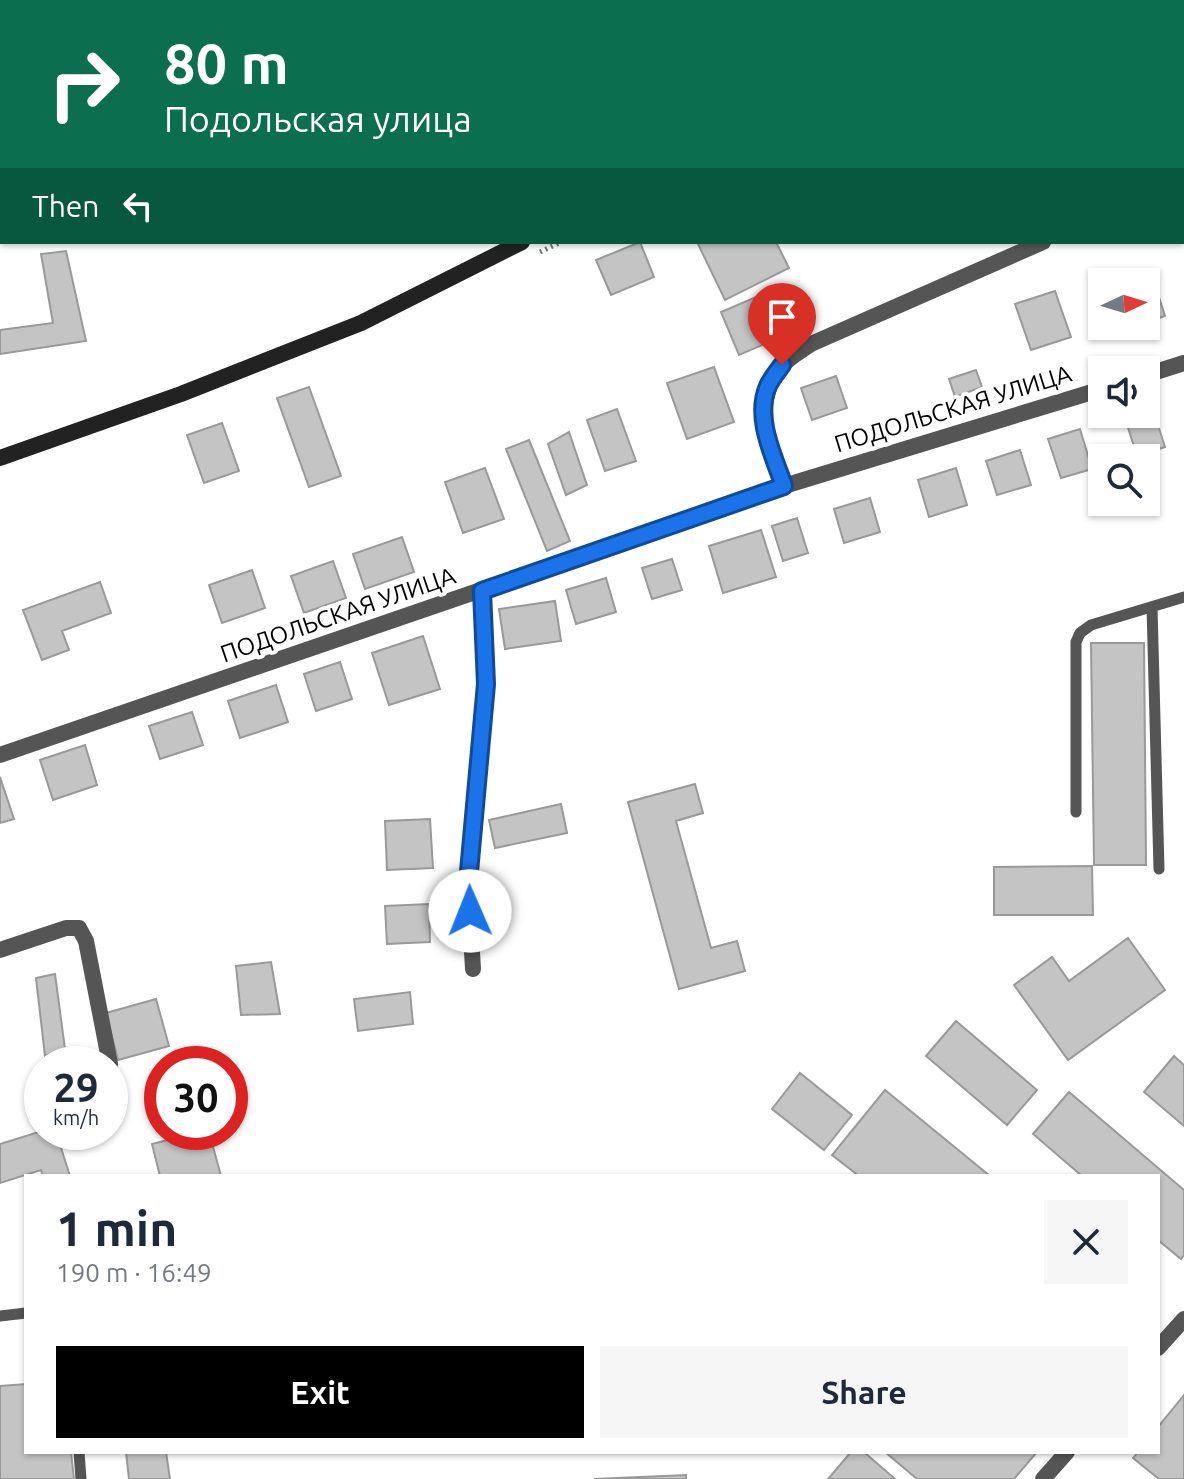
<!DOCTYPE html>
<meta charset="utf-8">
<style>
:root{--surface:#fff;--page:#f6f6f7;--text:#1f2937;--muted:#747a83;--accent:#000}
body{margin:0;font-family:Ubuntu,sans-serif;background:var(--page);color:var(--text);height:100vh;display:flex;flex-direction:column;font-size:30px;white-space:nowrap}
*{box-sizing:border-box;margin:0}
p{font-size:26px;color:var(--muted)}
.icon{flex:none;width:44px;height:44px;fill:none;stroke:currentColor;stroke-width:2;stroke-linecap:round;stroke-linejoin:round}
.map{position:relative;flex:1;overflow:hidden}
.sheet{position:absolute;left:24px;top:1174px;width:1136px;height:280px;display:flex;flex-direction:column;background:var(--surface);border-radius:0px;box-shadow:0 2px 6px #0004}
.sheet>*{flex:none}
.top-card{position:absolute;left:0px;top:0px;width:1184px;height:244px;box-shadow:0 2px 6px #0004;background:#0b6e4f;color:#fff;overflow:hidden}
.needle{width:52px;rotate:86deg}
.fabs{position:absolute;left:1088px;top:268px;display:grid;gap:16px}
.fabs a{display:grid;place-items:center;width:72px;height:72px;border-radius:0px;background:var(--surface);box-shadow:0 2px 6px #0004;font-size:40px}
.speed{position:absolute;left:24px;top:1046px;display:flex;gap:16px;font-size:40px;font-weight:700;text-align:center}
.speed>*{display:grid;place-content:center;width:104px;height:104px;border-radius:50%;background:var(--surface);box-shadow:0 2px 6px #0004;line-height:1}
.speed small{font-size:20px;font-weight:400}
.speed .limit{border:12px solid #d22;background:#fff;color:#111}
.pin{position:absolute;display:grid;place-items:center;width:68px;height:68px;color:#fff;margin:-82px -34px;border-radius:50% 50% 50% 0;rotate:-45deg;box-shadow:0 0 8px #0007}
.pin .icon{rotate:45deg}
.me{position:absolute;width:88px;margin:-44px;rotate:359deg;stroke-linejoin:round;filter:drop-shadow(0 0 6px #0008)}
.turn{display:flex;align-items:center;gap:28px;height:168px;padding:0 32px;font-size:36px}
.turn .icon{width:104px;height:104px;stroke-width:2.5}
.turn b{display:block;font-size:56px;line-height:68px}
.then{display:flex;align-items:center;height:76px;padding:0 32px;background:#0003;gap:16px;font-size:30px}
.round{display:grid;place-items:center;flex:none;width:84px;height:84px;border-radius:0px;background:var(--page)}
.overview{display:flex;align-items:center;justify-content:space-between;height:136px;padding:0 32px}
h1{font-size:48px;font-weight:700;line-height:60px}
.primary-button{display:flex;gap:16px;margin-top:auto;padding:16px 32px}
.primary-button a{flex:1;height:92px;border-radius:0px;background:var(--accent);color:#fff;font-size:32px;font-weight:700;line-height:92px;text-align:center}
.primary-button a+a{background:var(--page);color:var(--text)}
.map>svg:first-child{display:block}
.building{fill:#c4c4c4;stroke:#999;stroke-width:2}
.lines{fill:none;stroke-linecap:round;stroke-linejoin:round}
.path{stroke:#777;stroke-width:5;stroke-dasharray:2 4;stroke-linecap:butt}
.service{stroke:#555;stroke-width:11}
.minor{stroke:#555;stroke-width:16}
.secondary{stroke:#222;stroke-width:16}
.route-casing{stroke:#114b97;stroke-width:20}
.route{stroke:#1a73e8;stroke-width:14}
.labels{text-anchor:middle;stroke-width:8;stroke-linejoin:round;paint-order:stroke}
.street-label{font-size:24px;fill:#000;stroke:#fff}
</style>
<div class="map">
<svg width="1184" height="1479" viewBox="0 0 1184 1479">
<rect width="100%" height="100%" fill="#fff"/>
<path class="building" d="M 640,242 L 654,277 L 611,295 L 596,260 Z
M 702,242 L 776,242 L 789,268 L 725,300 L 698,244 Z
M 66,251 L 86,341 L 0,354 L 0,330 L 53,323 L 41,254 Z
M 1154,282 L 1165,316 L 1146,323 L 1146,284 Z
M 1055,291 L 1071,337 L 1031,350 L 1015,304 Z
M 756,297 L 774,340 L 739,355 L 721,312 Z
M 714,367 L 734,422 L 687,439 L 667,383 Z
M 976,370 L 982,387 L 955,397 L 949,379 Z
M 836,376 L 847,408 L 812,420 L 801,388 Z
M 309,387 L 341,476 L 309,487 L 277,398 Z
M 617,409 L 636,461 L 605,471 L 587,420 Z
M 1153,409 L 1165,447 L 1137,456 L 1125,418 L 1146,414 L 1146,411 Z
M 222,423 L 239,471 L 204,483 L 187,435 Z
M 1080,429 L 1092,469 L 1061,478 L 1048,439 Z
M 569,432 L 587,485 L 566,495 L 548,444 Z
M 529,440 L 570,541 L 547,551 L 506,449 Z
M 1020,450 L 1031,485 L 997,495 L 986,461 Z
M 485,468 L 504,519 L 463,533 L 445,482 Z
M 956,468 L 967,505 L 929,517 L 918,480 Z
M 870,498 L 880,532 L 844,543 L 834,509 Z
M 797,518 L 808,553 L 783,561 L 772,526 Z
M 761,530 L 776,577 L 723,593 L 709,546 Z
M 402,537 L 414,572 L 365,589 L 353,554 Z
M 672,559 L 682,590 L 652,599 L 642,568 Z
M 333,561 L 346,598 L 304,613 L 291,576 Z
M 252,570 L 265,608 L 222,623 L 209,585 Z
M 606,578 L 616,612 L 576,624 L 566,590 Z
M 100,582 L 111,613 L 62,631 L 69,650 L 42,660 L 23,610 Z
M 555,601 L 561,641 L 505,649 L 499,609 Z
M 423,636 L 440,689 L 389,705 L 372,653 Z
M 1091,643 L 1144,643 L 1146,865 L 1094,865 Z
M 340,662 L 352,699 L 316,711 L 304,674 Z
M 276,685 L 288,722 L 240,738 L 228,701 Z
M 192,712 L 203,745 L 160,759 L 149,726 Z
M 85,745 L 97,785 L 53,800 L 40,760 Z
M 0,777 L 14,819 L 0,823 Z
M 695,784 L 703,813 L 676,821 L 711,948 L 737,941 L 745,971 L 679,989 L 628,802 Z
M 561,804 L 567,833 L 495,848 L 489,820 Z
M 430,819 L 433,868 L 387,870 L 385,821 Z
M 1092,866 L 1093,915 L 994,915 L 994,867 Z
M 429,904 L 430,942 L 387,944 L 385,906 Z
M 1128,938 L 1165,990 L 1068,1060 L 1014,985 L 1052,957 L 1069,981 Z
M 271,962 L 280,1014 L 241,1015 L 236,966 Z
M 55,974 L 65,1049 L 45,1056 L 36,978 Z
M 410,992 L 413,1024 L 358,1031 L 354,999 Z
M 156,999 L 169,1046 L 118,1060 L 106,1013 Z
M 956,1021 L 1037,1090 L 1007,1125 L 926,1056 Z
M 1174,1056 L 1184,1065 L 1184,1126 L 1144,1092 Z
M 800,1073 L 852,1115 L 824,1150 L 772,1109 Z
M 885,1090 L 990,1176 L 859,1176 L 832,1155 Z
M 1069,1092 L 1184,1190 L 1184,1255 L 1181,1259 L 1158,1240 L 1158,1176 L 1082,1176 L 1033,1134 Z
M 42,1131 L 56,1132 L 70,1176 L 43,1176 L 41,1170 L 0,1183 L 0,1144 Z
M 199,1132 L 209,1132 L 221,1176 L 160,1176 L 152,1144 Z
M 26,1384 L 26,1452 L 71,1452 L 74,1479 L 0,1479 L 0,1386 Z
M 1184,1395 L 1184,1479 L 1159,1479 L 1133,1458 L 1138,1452 L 1158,1452 L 1158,1427 Z
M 126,1452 L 166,1452 L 170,1479 L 129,1479 Z
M 851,1452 L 864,1452 L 895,1479 L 828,1479 Z
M 885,1452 L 1037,1452 L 1014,1479 L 917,1479 Z
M 686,1475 L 686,1479 L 594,1479 Z"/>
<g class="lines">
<path class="path" d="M 1033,2 L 1037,0
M 540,252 L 561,242"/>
<path class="service" d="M 1152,607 L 1159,869
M 1076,812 L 1076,642 L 1080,633 L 1091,625 L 1184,597
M 0,1316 L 26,1313
M 79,1452 L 81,1479"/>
<path class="minor" d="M 1182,177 L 1184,176
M 1146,375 L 1184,363
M 784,486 C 770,447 751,403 781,367 C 788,358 801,351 811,344 L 1043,242
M 0,755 L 784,486 L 1102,389
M 0,950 L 66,928 L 79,928 L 86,941 L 110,1064
M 473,969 L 468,883 L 486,684 L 482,591
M 1158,1348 L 1184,1319
M 1043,1479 L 1067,1452"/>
<path class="secondary" d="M 978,2 L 981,0
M 0,458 L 181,394 L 361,323 L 522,242"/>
</g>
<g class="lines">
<g class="route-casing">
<path id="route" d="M 470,911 L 468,883 L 486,684 L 482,591 L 784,486 C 774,457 754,417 768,386 C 771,379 777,372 782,365"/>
</g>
<use href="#route" class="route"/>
</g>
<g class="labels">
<g class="street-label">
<text transform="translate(953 409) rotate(-17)" y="8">ПОДОЛЬСКАЯ УЛИЦА</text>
<text transform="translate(338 615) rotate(-19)" y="8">ПОДОЛЬСКАЯ УЛИЦА</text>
</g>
</g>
</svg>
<div class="fabs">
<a><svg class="needle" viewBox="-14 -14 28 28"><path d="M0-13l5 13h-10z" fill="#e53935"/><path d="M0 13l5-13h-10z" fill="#747a83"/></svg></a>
<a><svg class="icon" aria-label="sound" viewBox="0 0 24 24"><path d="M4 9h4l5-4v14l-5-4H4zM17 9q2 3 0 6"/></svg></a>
<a><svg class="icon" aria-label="search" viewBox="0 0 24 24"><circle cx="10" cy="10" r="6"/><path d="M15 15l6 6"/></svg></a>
</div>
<div class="speed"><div>29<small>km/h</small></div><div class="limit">30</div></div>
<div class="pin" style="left:782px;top:365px;background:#d93025"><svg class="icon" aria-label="arrive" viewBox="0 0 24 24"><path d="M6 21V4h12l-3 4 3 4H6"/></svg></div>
<svg class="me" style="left:470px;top:911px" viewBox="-20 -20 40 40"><circle r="19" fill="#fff"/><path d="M0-13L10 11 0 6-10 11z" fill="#1a73e8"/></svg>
<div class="top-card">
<div class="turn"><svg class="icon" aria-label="right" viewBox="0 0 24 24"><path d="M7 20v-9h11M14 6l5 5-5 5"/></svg><div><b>80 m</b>Подольская улица</div></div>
<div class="then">Then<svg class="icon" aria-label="left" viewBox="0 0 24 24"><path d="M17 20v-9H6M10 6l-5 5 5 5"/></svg></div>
</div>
<section class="sheet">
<div class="overview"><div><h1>1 min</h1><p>190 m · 16:49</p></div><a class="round"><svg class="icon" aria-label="close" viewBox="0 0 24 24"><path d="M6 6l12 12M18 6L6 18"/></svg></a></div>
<div class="primary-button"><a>Exit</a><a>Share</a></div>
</section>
</div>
